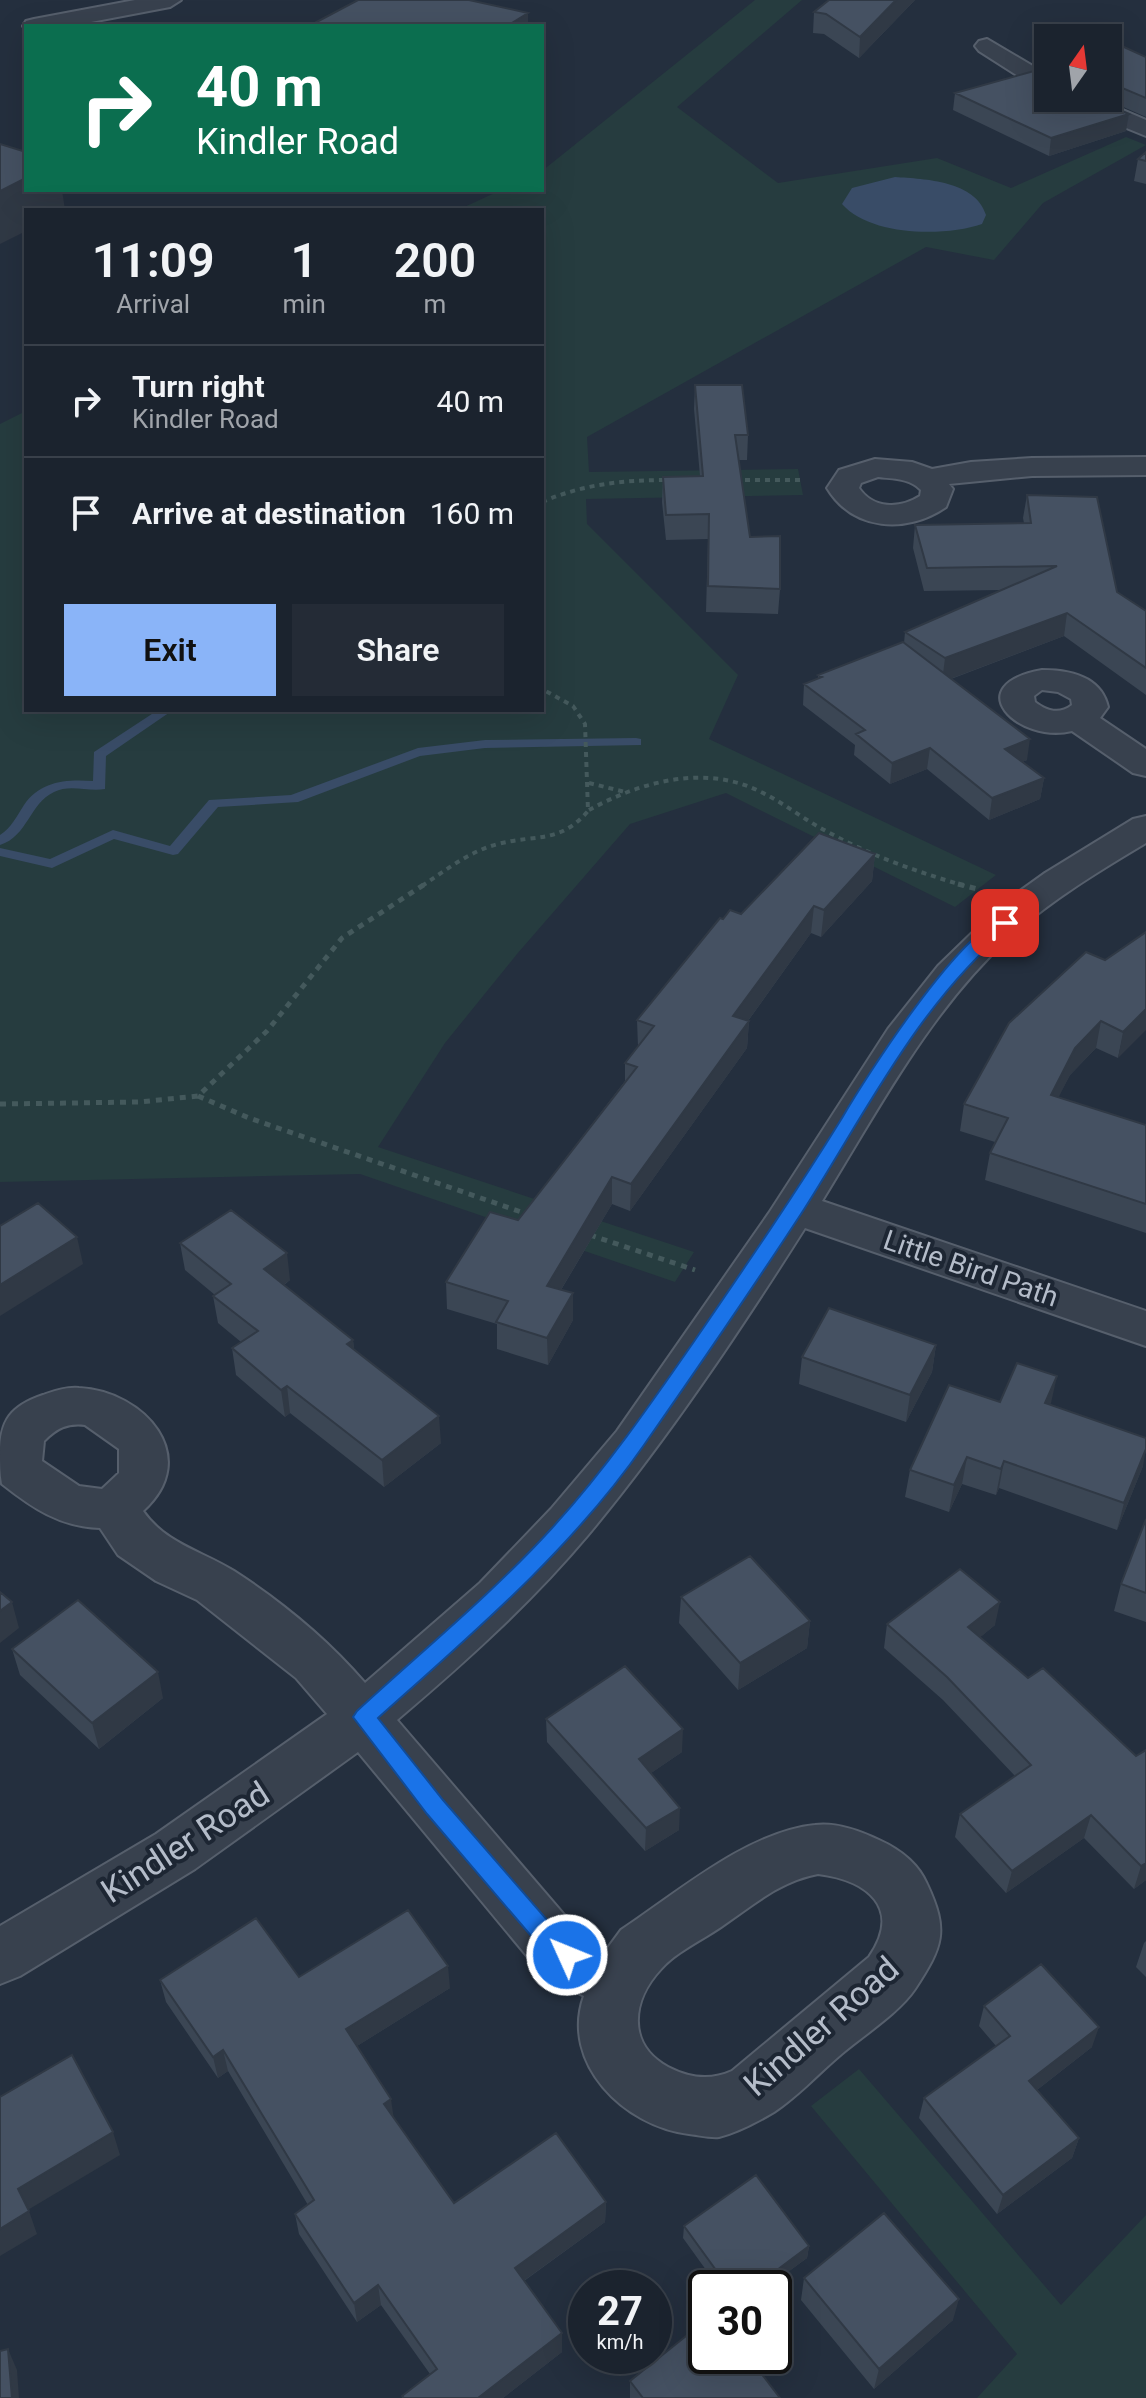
<!DOCTYPE html>
<style>
:root{--surface:#1b232e;--page:#242b36;--text:#f1f3f6;--muted:#a0a4aa;--line:#39404a;--accent:#8ab4f8}
body{margin:0;font-family:Roboto,sans-serif;background:var(--page);color:var(--text);height:100vh;display:flex;flex-direction:column;font-size:30px;white-space:nowrap}
*{box-sizing:border-box;margin:0}
p{font-size:26px;color:var(--muted)}
.icon{flex:none;width:44px;height:44px;fill:none;stroke:currentColor;stroke-width:2;stroke-linecap:round;stroke-linejoin:round}
.map{position:relative;flex:1;overflow:hidden}
.drawer{position:absolute;left:24px;top:208px;width:520px;height:504px;display:flex;flex-direction:column;background:var(--surface);border-radius:0px;box-shadow:0 8px 32px #0002,0 0 0 2px var(--line)}
.drawer>*{flex:none}
.hud{position:absolute;left:24px;top:24px;width:520px;height:168px;border-radius:0px;box-shadow:0 8px 32px #0002,0 0 0 2px var(--line);background:#0b6e4f;color:#fff;overflow:hidden}
.needle{width:52px;rotate:14deg}
.tools{position:absolute;left:1034px;top:24px;display:grid;gap:16px}
.tools a{display:grid;place-items:center;width:88px;height:88px;border-radius:0px;background:var(--surface);box-shadow:0 8px 32px #0002,0 0 0 2px var(--line);font-size:40px}
.speed{position:absolute;left:568px;top:2270px;display:flex;gap:16px;font-size:40px;font-weight:700;text-align:center}
.speed>*{display:grid;place-content:center;width:104px;height:104px;border-radius:50%;background:var(--surface);box-shadow:0 8px 32px #0002,0 0 0 2px var(--line);line-height:1}
.speed small{font-size:20px;font-weight:400}
.speed .limit{border:4px solid #111;border-radius:12px;background:#fff;color:#111}
.pin{position:absolute;display:grid;place-items:center;width:68px;height:68px;color:#fff;margin:-34px;border-radius:16px;box-shadow:0 4px 12px #0006}
.me{position:absolute;width:88px;margin:-44px;rotate:314deg;stroke-linejoin:round;filter:drop-shadow(0 0 6px #0008)}
.turn{display:flex;align-items:center;gap:28px;height:168px;padding:0 40px;font-size:36px}
.turn .icon{width:104px;height:104px;stroke-width:2.5}
.turn b{display:block;font-size:56px;line-height:68px}
.eta{display:flex;justify-content:space-evenly;align-items:center;height:136px;text-align:center}
.eta b{font-size:48px;font-weight:600;line-height:56px}
.cta{display:flex;gap:16px;margin-top:auto;padding:16px 40px}
.cta a{flex:1;height:92px;border-radius:0px;background:var(--accent);color:#111;font-size:32px;font-weight:600;line-height:92px;text-align:center}
.cta a+a{background:var(--page);color:var(--text)}
ul{padding:0;list-style:none}
li{display:flex;align-items:center;gap:24px;height:112px;padding:0 40px;border-top:2px solid var(--line)}
li div{flex:1}
li b{display:block;font-size:30px}
li em{font-style:normal}
.map>svg:first-child{display:block}
.green{fill:#263c3f}
.water{fill:#394c67}
.lines{fill:none;stroke-linecap:round;stroke-linejoin:round}
.stream{fill:#394c67;fill-rule:evenodd}
.minor-casing{stroke:#565f6c;stroke-width:4}
.path-far1{stroke:#44595c;stroke-width:4;stroke-dasharray:5 5;stroke-linecap:butt}
.path{stroke:#44595c;stroke-width:5;stroke-dasharray:6 6;stroke-linecap:butt}
.minor{fill:#38414e;fill-rule:evenodd}
.wall{fill:#3b4654}
.shaded-wall{fill:#303945}
.building{fill:#455162;stroke:#303945;stroke-width:2}
.route{fill:#1a73e8;stroke:#114b97;stroke-width:2}
.labels{text-anchor:middle;stroke-width:8;stroke-linejoin:round;paint-order:stroke}
.street-label{font-size:28px;fill:#b4bcc9;stroke:#1d2633}
.near-street-label{font-size:34px;fill:#b4bcc9;stroke:#1d2633}
</style>
<div class="map">
<svg width="1146" height="2398" viewBox="0 0 1146 2398">
<rect width="100%" height="100%" fill="#242f3e"/>
<path class="green" d="M 755,0 L 802,0 L 677,107 L 778,183 L 937,158 L 1011,188 L 1126,137 L 1146,145 L 1043,203 L 994,260 L 926,247 L 587,437 L 589,472 L 798,469 L 803,495 L 586,499 L 587,524 L 738,675 L 709,739 L 996,875 L 955,907 L 726,793 L 630,824 L 517,954 L 445,1043 L 378,1147 L 694,1252 L 675,1282 L 360,1174 L 0,1182 L 0,424 L 26,411 L 26,710 L 542,710 L 542,210 L 458,210 L 501,190 L 542,190 L 542,171 Z
M 859,2069 L 1061,2305 L 1146,2215 L 1146,2398 L 977,2398 L 1017,2354 L 811,2106 Z"/>
<path class="water" d="M 895,177 C 925,179 976,181 986,215 L 982,224 C 944,237 870,236 842,204 L 852,188 Z"/>
<g class="lines">
<path class="stream" d="M 158,710 L 173,710 L 106,756 L 105,789 C 88,792 70,784 54,792 C 29,804 28,836 0,845 L 0,835 C 12,827 16,817 24,805 C 40,781 66,779 93,781 L 94,752 Z
M 636,738 L 641,739 L 641,745 L 485,748 L 420,756 L 298,802 L 218,807 L 178,854 L 173,855 L 114,839 L 52,868 L 0,856 L 0,848 L 50,859 L 113,830 L 170,846 L 209,800 L 291,795 L 418,748 L 485,740 Z"/>
<g class="minor-casing">
<path id="minor" d="M 135,0 L 181,0 L 170,7 L 70,26 L 26,26 L 26,31 L 23,26 L 26,21 L 34,19 Z
M 987,39 L 1048,75 L 1048,92 L 1040,90 L 979,51 L 975,46 L 979,41 Z
M 1062,98 L 1095,98 L 1146,120 L 1146,136 L 1065,103 Z
M 1146,457 L 1146,475 L 1032,476 L 949,484 L 953,489 L 946,507 C 907,534 853,531 827,488 L 839,470 L 875,459 L 912,462 L 932,469 L 971,462 L 1032,458 ZM 878,477 C 894,479 909,478 921,490 L 920,496 C 900,509 873,509 859,488 L 861,483 Z
M 1042,670 C 1069,670 1101,676 1108,707 L 1100,718 L 1146,749 L 1146,776 L 1133,773 L 1072,731 C 1018,744 958,685 1042,670 ZM 1042,690 L 1058,692 L 1071,699 L 1072,705 C 1059,715 1047,711 1035,702 L 1034,696 Z
M 1146,816 L 1146,843 C 1099,871 1051,900 1010,937 C 930,1010 878,1110 822,1201 L 1146,1311 L 1146,1346 L 805,1228 C 739,1332 667,1440 588,1535 C 531,1603 464,1663 397,1720 L 572,1924 L 607,1949 L 621,1930 C 677,1893 747,1832 815,1825 C 837,1822 860,1831 879,1840 C 899,1849 918,1863 927,1884 C 949,1931 943,1946 915,1989 C 899,2013 861,2037 838,2057 C 817,2075 797,2097 774,2112 C 759,2121 736,2133 719,2137 C 710,2138 698,2135 689,2134 C 624,2126 560,2063 584,1996 L 563,1985 L 532,1962 L 358,1752 L 195,1869 L 20,1976 L 0,1984 L 0,1926 L 156,1834 L 327,1714 L 296,1678 L 197,1600 L 156,1581 L 118,1555 L 100,1528 C 60,1527 31,1507 2,1484 C 0,1474 0,1463 0,1453 C 0,1420 11,1406 43,1395 C 55,1391 66,1387 79,1388 C 144,1391 203,1457 143,1511 C 166,1544 202,1551 234,1571 C 282,1602 328,1640 365,1683 L 480,1583 L 551,1509 L 617,1431 L 769,1213 L 888,1029 L 938,966 L 1003,903 L 1045,873 L 1133,819 ZM 85,1425 L 119,1449 L 119,1473 L 102,1489 L 79,1486 L 42,1461 L 44,1441 C 57,1428 67,1423 85,1425 ZM 818,1874 C 867,1880 903,1908 869,1957 L 732,2071 C 710,2081 689,2078 668,2067 C 626,2044 632,2000 661,1969 C 676,1952 702,1940 721,1927 C 753,1905 780,1881 818,1874 Z"/>
</g>
<path class="path-far1" d="M 735,480 L 805,480
M 542,502 C 584,484 623,480 669,480
M 589,783 L 625,792
M 589,810 C 640,782 704,764 759,791 C 783,802 804,820 828,832 C 871,856 918,872 965,886
M 422,886 C 446,870 470,851 498,844 C 536,834 560,844 588,811 L 585,724 L 573,706 L 542,689"/>
<path class="path" d="M 958,884 L 981,890
M 198,1096 L 249,1118 L 527,1214
M 0,1104 L 139,1102 L 198,1096 L 267,1031 L 342,938 L 425,884
M 590,1235 L 695,1270"/>
<use href="#minor" class="minor"/>
</g>
<path class="wall" d="M 915,0 L 859,58 L 824,34 L 813,33 L 814,12 Z
M 1108,52 L 1146,57 L 1146,117 L 1103,98 L 1108,98 Z
M 955,93 L 1048,98 L 1129,114 L 1126,131 L 1049,156 L 953,110 Z
M 1146,152 L 1146,184 L 1134,181 L 1138,159 Z
M 695,385 L 748,435 L 747,460 L 738,460 L 750,537 L 780,589 L 778,614 L 706,612 L 708,539 L 666,540 L 662,502 L 663,477 L 700,476 L 694,409 Z
M 1027,495 L 1117,592 L 1146,611 L 1146,695 L 1064,636 L 951,679 L 1027,760 L 1022,762 L 1044,778 L 1040,799 L 989,820 L 927,769 L 890,784 L 854,755 L 855,745 L 803,705 L 804,684 L 818,679 L 818,675 L 904,643 L 905,632 L 1002,590 L 924,591 L 913,548 L 915,525 L 1024,523 L 1023,518 Z
M 875,854 L 872,881 L 821,937 L 811,933 L 748,1021 L 749,1021 L 747,1048 L 630,1211 L 612,1204 L 561,1290 L 573,1320 L 548,1365 L 497,1349 L 497,1324 L 447,1309 L 446,1282 L 518,1220 L 625,1081 L 625,1063 L 638,1047 L 637,1020 L 723,919 L 741,914 Z
M 1146,932 L 1118,1058 L 1096,1048 L 1070,1075 L 1058,1097 L 1146,1125 L 1146,1233 L 985,1180 L 990,1153 L 995,1142 L 960,1131 L 964,1104 L 1105,960 Z
M 180,1243 L 290,1280 L 284,1285 L 353,1340 L 354,1350 L 441,1443 L 384,1487 L 290,1413 L 285,1417 L 236,1375 L 232,1348 L 241,1342 L 218,1323 L 213,1296 L 215,1295 L 185,1270 Z
M 936,1345 L 932,1372 L 906,1422 L 799,1384 L 802,1357 Z
M 1000,1402 L 1050,1404 L 1143,1466 L 1117,1530 L 999,1488 L 996,1495 L 962,1484 L 949,1512 L 905,1497 L 910,1470 Z
M 1146,1519 L 1146,1622 L 1114,1611 L 1121,1584 Z
M 681,1597 L 810,1621 L 807,1648 L 738,1690 L 679,1623 Z
M 887,1624 L 995,1625 L 980,1637 L 1028,1678 L 1136,1756 L 1146,1750 L 1146,1880 L 1134,1889 L 1084,1838 L 1006,1893 L 955,1837 L 960,1814 L 1015,1776 L 943,1700 L 884,1648 Z
M 12,1649 L 163,1698 L 99,1749 L 20,1675 Z
M 546,1719 L 682,1752 L 651,1773 L 679,1830 L 645,1851 L 547,1742 Z
M 1146,1941 L 1146,1977 L 1136,1967 L 1144,1943 Z
M 299,1977 L 450,1988 L 357,2046 L 393,2117 L 454,2203 L 606,2202 L 605,2222 L 524,2281 L 562,2352 L 503,2398 L 402,2398 L 402,2396 L 430,2374 L 381,2305 L 357,2322 L 299,2234 L 295,2214 L 308,2205 L 228,2071 L 218,2078 L 166,2002 L 160,1980 Z
M 984,2006 L 1092,2047 L 1037,2090 L 1079,2138 L 1072,2158 L 997,2214 L 919,2118 L 924,2098 L 996,2046 L 979,2026 Z
M 684,2226 L 809,2246 L 807,2258 L 766,2288 L 719,2288 L 683,2238 Z
M 804,2278 L 953,2320 L 874,2389 L 801,2300 Z
M 630,2381 L 780,2398 L 630,2398 Z"/>
<path class="shaded-wall" d="M 896,0 L 915,0 L 859,58 L 860,37 Z
M 528,13 L 528,26 L 507,26 Z
M 1129,114 L 1126,131 L 1049,156 L 1051,138 Z
M 26,178 L 26,190 L 62,190 L 65,210 L 26,210 L 26,231 L 0,244 L 0,191 Z
M 1067,613 L 1064,636 L 942,682 L 945,658 Z
M 1030,739 L 1027,760 L 1002,770 L 1005,749 Z
M 930,748 L 927,769 L 890,784 L 892,763 Z
M 1044,778 L 1040,799 L 989,820 L 992,798 Z
M 875,854 L 872,881 L 821,937 L 824,910 Z
M 814,906 L 811,933 L 732,1043 L 733,1016 Z
M 1146,1009 L 1146,1030 L 1118,1058 L 1123,1032 Z
M 749,1021 L 747,1048 L 630,1211 L 631,1184 Z
M 1101,1021 L 1096,1048 L 1070,1075 L 1046,1122 L 1051,1095 L 1075,1048 Z
M 612,1177 L 612,1204 L 547,1313 L 547,1286 Z
M 77,1237 L 83,1264 L 0,1316 L 0,1285 Z
M 287,1253 L 290,1280 L 268,1296 L 264,1269 Z
M 573,1293 L 573,1320 L 548,1365 L 547,1338 Z
M 353,1340 L 356,1367 L 347,1344 Z
M 936,1345 L 932,1372 L 906,1422 L 910,1395 Z
M 1057,1376 L 1051,1403 L 1040,1429 L 1045,1403 Z
M 287,1386 L 290,1413 L 285,1417 L 281,1390 Z
M 439,1416 L 441,1443 L 384,1487 L 382,1460 Z
M 1146,1449 L 1143,1466 L 1117,1530 L 1124,1503 Z
M 967,1457 L 962,1484 L 949,1512 L 954,1485 Z
M 1004,1461 L 999,1488 L 996,1495 L 1001,1469 Z
M 12,1602 L 19,1628 L 0,1643 L 0,1611 Z
M 1000,1602 L 995,1625 L 964,1651 L 968,1627 Z
M 810,1621 L 807,1648 L 738,1690 L 740,1663 Z
M 158,1672 L 163,1698 L 99,1749 L 92,1723 Z
M 683,1729 L 682,1752 L 638,1782 L 639,1759 Z
M 680,1808 L 679,1830 L 645,1851 L 646,1828 Z
M 1091,1815 L 1084,1838 L 1006,1893 L 1012,1871 Z
M 1146,1863 L 1146,1880 L 1134,1889 L 1141,1866 Z
M 448,1966 L 450,1988 L 349,2051 L 346,2029 Z
M 1099,2027 L 1092,2047 L 1024,2100 L 1029,2081 Z
M 223,2050 L 228,2071 L 218,2078 L 213,2057 Z
M 391,2099 L 394,2120 L 384,2104 Z
M 113,2132 L 120,2155 L 26,2211 L 18,2189 Z
M 1079,2138 L 1072,2158 L 997,2214 L 1003,2195 Z
M 606,2202 L 605,2222 L 515,2287 L 515,2268 Z
M 29,2211 L 37,2234 L 0,2256 L 0,2229 Z
M 809,2246 L 807,2258 L 766,2288 L 753,2288 Z
M 378,2285 L 381,2305 L 357,2322 L 354,2303 Z
M 959,2299 L 953,2320 L 874,2389 L 879,2369 Z
M 562,2333 L 562,2352 L 503,2398 L 478,2398 Z
M 8,2349 L 17,2370 L 19,2398 L 12,2398 Z"/>
<path class="building" d="M 358,0 L 469,0 L 528,13 L 507,26 L 309,26 Z
M 829,0 L 896,0 L 860,37 L 826,14 L 814,12 Z
M 1124,47 L 1146,57 L 1146,98 L 1108,82 L 1108,52 Z
M 1034,71 L 1048,76 L 1048,98 L 1090,98 L 1129,114 L 1051,138 L 955,93 Z
M 0,144 L 26,152 L 26,178 L 0,191 Z
M 1146,152 L 1146,161 L 1138,159 Z
M 695,385 L 742,385 L 748,435 L 735,435 L 750,537 L 780,536 L 780,589 L 708,586 L 709,514 L 666,515 L 663,477 L 703,476 Z
M 1027,495 L 1097,497 L 1117,592 L 1146,611 L 1146,668 L 1067,613 L 945,658 L 905,632 L 1057,566 L 927,568 L 915,525 L 1031,523 Z
M 903,642 L 1030,739 L 1005,749 L 1044,778 L 992,798 L 930,748 L 892,763 L 856,734 L 865,730 L 804,684 L 822,677 L 818,675 Z
M 819,833 L 875,854 L 824,910 L 814,906 L 733,1016 L 749,1021 L 631,1184 L 612,1177 L 547,1286 L 573,1293 L 547,1338 L 496,1322 L 508,1301 L 446,1282 L 490,1212 L 518,1220 L 637,1067 L 625,1063 L 654,1026 L 637,1020 L 720,918 L 723,919 L 730,910 L 741,914 Z
M 1146,932 L 1146,1009 L 1123,1032 L 1101,1021 L 1075,1048 L 1051,1095 L 1146,1125 L 1146,1204 L 990,1153 L 1008,1118 L 964,1104 L 1009,1023 L 1086,952 L 1105,960 Z
M 38,1203 L 77,1237 L 0,1285 L 0,1226 Z
M 231,1210 L 287,1253 L 264,1269 L 353,1340 L 347,1344 L 439,1416 L 382,1460 L 287,1386 L 281,1390 L 232,1348 L 258,1331 L 213,1296 L 231,1284 L 180,1243 Z
M 829,1308 L 936,1345 L 910,1395 L 802,1357 Z
M 1017,1363 L 1057,1376 L 1045,1403 L 1146,1438 L 1146,1449 L 1124,1503 L 1004,1461 L 1001,1469 L 967,1457 L 954,1485 L 910,1470 L 949,1385 L 1000,1402 Z
M 1146,1519 L 1146,1593 L 1121,1584 Z
M 750,1556 L 810,1621 L 740,1663 L 681,1597 Z
M 960,1569 L 1000,1602 L 968,1627 L 1028,1678 L 1043,1668 L 1136,1756 L 1146,1750 L 1146,1863 L 1141,1866 L 1091,1815 L 1012,1871 L 960,1814 L 1031,1765 L 947,1677 L 887,1624 Z
M 0,1592 L 12,1602 L 0,1611 Z
M 78,1600 L 158,1672 L 92,1723 L 12,1649 Z
M 625,1666 L 683,1729 L 639,1759 L 680,1808 L 646,1828 L 546,1719 Z
M 408,1910 L 448,1966 L 346,2029 L 391,2099 L 384,2104 L 454,2203 L 556,2133 L 606,2202 L 515,2268 L 562,2333 L 478,2398 L 404,2398 L 402,2396 L 437,2369 L 378,2285 L 354,2303 L 295,2214 L 314,2200 L 223,2050 L 213,2057 L 160,1980 L 256,1918 L 299,1977 Z
M 1041,1964 L 1099,2027 L 1029,2081 L 1079,2138 L 1003,2195 L 924,2098 L 1010,2036 L 984,2006 Z
M 72,2055 L 113,2132 L 18,2189 L 29,2211 L 0,2229 L 0,2097 Z
M 756,2175 L 809,2246 L 753,2288 L 729,2288 L 684,2226 Z
M 884,2213 L 959,2299 L 879,2369 L 804,2278 Z
M 706,2320 L 706,2356 L 748,2356 L 780,2398 L 643,2398 L 630,2381 Z
M 8,2349 L 12,2398 L 0,2398 L 0,2351 Z"/>
<path class="route" d="M 1005,918 L 1011,919 L 1011,926 C 917,1005 866,1113 801,1214 C 750,1292 697,1369 644,1445 C 572,1549 472,1634 378,1718 L 443,1800 L 561,1936 L 576,1947 L 579,1955 L 576,1963 L 567,1966 L 544,1951 L 427,1814 L 353,1717 L 357,1711 C 422,1651 492,1594 552,1528 C 605,1470 650,1405 695,1340 C 745,1267 795,1194 842,1118 C 867,1075 960,930 1005,918 Z"/>
<g class="labels">
<g class="street-label">
<text transform="translate(971 1268) rotate(19)" y="10">Little Bird Path</text>
</g>
<g class="near-street-label">
<text transform="translate(185 1842) rotate(-33)" y="12">Kindler Road</text>
<text transform="translate(821 2026) rotate(-41)" y="12">Kindler Road</text>
</g>
</g>
</svg>
<div class="tools">
<a><svg class="needle" viewBox="-14 -14 28 28"><path d="M0-13l5 13h-10z" fill="#e53935"/><path d="M0 13l5-13h-10z" fill="#a0a4aa"/></svg></a>
</div>
<div class="speed"><div>27<small>km/h</small></div><div class="limit">30</div></div>
<div class="pin" style="left:1005px;top:923px;background:#d93025"><svg class="icon" aria-label="arrive" viewBox="0 0 24 24"><path d="M6 21V4h12l-3 4 3 4H6"/></svg></div>
<svg class="me" style="left:567px;top:1955px" viewBox="-20 -20 40 40"><circle r="17" fill="#1a73e8" stroke="#fff" stroke-width="3"/><path d="M0-11L8 9 0 5-8 9z" fill="#fff"/></svg>
<div class="hud">
<div class="turn"><svg class="icon" aria-label="right" viewBox="0 0 24 24"><path d="M7 20v-9h11M14 6l5 5-5 5"/></svg><div><b>40 m</b>Kindler Road</div></div>
</div>
<section class="drawer">
<div class="eta">
<div><b>11:09</b><p>Arrival</p></div>
<div><b>1</b><p>min</p></div>
<div><b>200</b><p>m</p></div>
</div>
<ul>
<li><svg class="icon" aria-label="right" viewBox="0 0 24 24"><path d="M7 20v-9h11M14 6l5 5-5 5"/></svg><div><b>Turn right</b><p>Kindler Road</p></div><em>40 m</em></li>
<li><svg class="icon" aria-label="arrive" viewBox="0 0 24 24"><path d="M6 21V4h12l-3 4 3 4H6"/></svg><div><b>Arrive at destination</b></div><em>160 m</em></li>
</ul>
<div class="cta"><a>Exit</a><a>Share</a></div>
</section>
</div>
